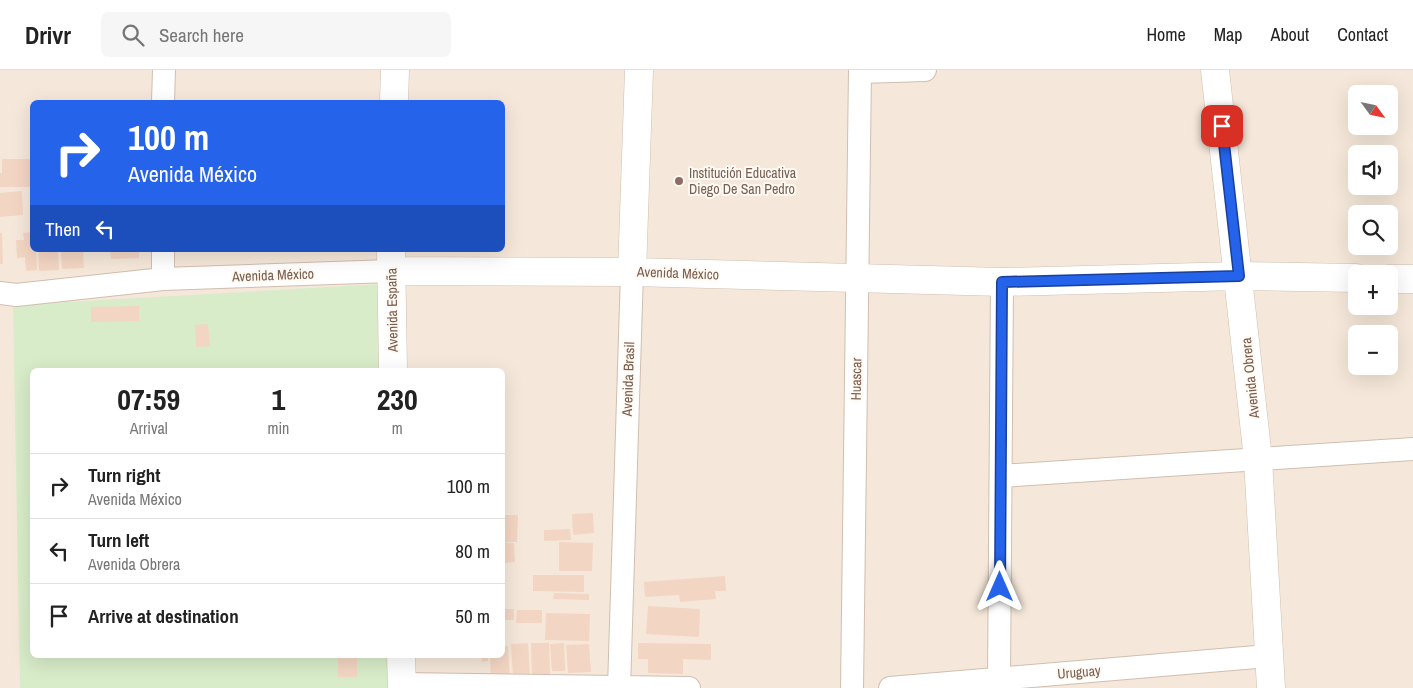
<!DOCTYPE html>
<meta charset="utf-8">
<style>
:root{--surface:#fff;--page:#f6f6f6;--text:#222;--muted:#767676;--line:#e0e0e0}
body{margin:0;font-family:"Archivo Narrow",sans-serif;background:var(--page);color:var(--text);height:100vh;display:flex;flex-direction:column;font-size:19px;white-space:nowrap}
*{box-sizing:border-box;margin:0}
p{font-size:16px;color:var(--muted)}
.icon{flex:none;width:28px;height:28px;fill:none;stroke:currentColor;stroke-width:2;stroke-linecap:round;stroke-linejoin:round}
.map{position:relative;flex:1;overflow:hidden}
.drawer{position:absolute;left:30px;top:298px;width:475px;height:290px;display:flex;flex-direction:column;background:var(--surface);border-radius:8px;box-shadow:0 5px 20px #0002}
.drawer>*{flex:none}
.guide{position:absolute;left:30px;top:30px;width:475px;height:152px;border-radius:8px;box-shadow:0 5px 20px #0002;background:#2563eb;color:#fff;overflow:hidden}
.needle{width:32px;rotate:123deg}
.tools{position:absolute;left:1348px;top:15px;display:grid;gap:10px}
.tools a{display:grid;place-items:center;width:50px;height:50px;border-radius:8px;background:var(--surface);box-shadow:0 5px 20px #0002;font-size:25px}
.pin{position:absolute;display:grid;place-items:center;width:42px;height:42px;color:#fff;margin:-21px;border-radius:10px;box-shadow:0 2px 8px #0006}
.me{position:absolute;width:55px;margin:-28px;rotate:0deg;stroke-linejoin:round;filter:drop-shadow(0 0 4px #0008)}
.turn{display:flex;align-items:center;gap:18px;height:105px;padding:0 15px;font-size:22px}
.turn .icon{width:65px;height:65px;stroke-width:2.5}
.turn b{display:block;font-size:35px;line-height:42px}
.then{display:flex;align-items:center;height:48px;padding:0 15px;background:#0003;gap:10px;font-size:19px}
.eta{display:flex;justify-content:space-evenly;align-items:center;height:85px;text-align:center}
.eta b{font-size:30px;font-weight:800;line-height:35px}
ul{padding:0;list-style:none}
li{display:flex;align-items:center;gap:15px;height:65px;padding:0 15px;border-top:1px solid var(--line)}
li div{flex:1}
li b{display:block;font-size:19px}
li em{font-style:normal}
header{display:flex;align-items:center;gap:30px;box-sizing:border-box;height:70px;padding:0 25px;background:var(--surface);border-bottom:1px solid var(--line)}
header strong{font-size:24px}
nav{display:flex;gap:28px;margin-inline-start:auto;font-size:18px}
.search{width:350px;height:45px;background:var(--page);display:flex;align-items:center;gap:12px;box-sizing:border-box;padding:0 18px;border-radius:8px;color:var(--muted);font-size:19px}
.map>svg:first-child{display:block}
.residential{fill:#f5e8da;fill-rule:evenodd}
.green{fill:#d8ecc9}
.building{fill:#f3d5c3}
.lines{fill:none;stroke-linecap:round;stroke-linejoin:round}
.minor-casing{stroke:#d1beb0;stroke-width:24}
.tertiary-casing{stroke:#d1beb0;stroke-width:29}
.minor{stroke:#fff;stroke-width:22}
.tertiary{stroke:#fff;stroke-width:28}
.route-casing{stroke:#184099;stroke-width:12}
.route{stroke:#2563eb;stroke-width:9}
.education-dot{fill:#8d6e63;stroke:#fffaf3;stroke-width:2}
.labels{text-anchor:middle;stroke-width:4;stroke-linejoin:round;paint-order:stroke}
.education-label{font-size:14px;fill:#785e54;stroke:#fffaf3;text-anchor:start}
.street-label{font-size:14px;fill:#7a5c4d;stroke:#fffaf3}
</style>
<header>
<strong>Drivr</strong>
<div class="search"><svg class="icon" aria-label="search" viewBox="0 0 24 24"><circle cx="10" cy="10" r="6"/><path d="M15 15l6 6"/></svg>Search here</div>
<nav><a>Home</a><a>Map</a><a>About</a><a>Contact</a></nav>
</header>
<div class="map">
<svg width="1413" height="618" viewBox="0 0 1413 618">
<rect width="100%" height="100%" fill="#fdf6ec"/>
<path class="residential" d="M 0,0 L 1413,0 L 1413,618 L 0,618 ZM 1356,24 L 1389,24 L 1389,56 L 1356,56 ZM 32,32 L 502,32 L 502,180 L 32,180 ZM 1356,84 L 1389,84 L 1389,116 L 1356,116 ZM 1356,144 L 1389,144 L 1389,176 L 1356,176 ZM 1356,204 L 1389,204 L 1389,236 L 1356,236 ZM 1356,264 L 1389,264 L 1389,296 L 1356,296 ZM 32,300 L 502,300 L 502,585 L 32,585 Z"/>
<path class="green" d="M 382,214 L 384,300 L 32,300 L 32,585 L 389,585 L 389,618 L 20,618 L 13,235 Z"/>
<path class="building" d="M 2,89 L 32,89 L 32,117 L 0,117 L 0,103 L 2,103 Z
M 22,121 L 23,145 L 0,147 L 0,123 Z
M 32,162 L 32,180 L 36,180 L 37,200 L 26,201 L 25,187 L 17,188 L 16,170 L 24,170 L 23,163 Z
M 0,163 L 2,163 L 3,194 L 0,194 Z
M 38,180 L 58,180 L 59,200 L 39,201 Z
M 61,180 L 83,180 L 84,198 L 62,199 Z
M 110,180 L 139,180 L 139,188 L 111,189 Z
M 139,236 L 139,251 L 91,252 L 91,237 Z
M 208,254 L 210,276 L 196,277 L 195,255 Z
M 593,443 L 594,463 L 573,465 L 572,444 Z
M 505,445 L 518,445 L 517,472 L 505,472 Z
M 570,459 L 571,470 L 544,471 L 544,460 Z
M 559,472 L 593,473 L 592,501 L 559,501 Z
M 504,473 L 514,473 L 515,492 L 505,493 Z
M 533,505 L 584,505 L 584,522 L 533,521 Z
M 725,506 L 726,521 L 715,521 L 716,529 L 680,532 L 679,525 L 645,527 L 644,512 Z
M 554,523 L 589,524 L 589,530 L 553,529 Z
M 648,536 L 700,539 L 699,567 L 646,564 Z
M 502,539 L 514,539 L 514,550 L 502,550 Z
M 517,540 L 542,540 L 542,553 L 516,553 Z
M 546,543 L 590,544 L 589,571 L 545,570 Z
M 528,573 L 530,605 L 513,606 L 511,574 Z
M 531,573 L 549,573 L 550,607 L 532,608 Z
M 564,573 L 565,601 L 552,601 L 550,574 Z
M 638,573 L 711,574 L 711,590 L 683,589 L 683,604 L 648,603 L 648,589 L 638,589 Z
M 589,574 L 591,602 L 568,603 L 566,575 Z
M 502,576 L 508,576 L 510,610 L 491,611 L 490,585 L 502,585 Z
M 338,585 L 357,585 L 357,607 L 338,607 Z
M 481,585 L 488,585 L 488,591 L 482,592 Z"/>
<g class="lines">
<g class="minor-casing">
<path id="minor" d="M 860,2 L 925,0
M 163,32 L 164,0
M 163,209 L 163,180
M 0,223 L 16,225 L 163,209 L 390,201
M 1001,406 L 1413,379
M 402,614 L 689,618
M 619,618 L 632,202
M 852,618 L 860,0
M 890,618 L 1268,586
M 997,618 L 999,609 L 1002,212"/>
</g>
<g class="tertiary-casing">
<path id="tertiary" d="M 1215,0 L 1258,389 L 1271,618
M 394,32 L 395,0
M 391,180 L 393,300
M 390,201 L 632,202 L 1002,212 L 1239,206 L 1356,208
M 632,202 L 639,0
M 1389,209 L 1413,209
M 401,585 L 402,618"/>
</g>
<use href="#minor" class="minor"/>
<use href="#tertiary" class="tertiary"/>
</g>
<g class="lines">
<g class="route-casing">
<path id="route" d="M 1000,517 L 1002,212 L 1239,206 L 1222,56"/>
</g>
<use href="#route" class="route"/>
</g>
<circle class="education-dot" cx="679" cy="111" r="5"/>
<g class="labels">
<g class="education-label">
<text x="689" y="108">Institución Educativa<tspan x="689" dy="16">Diego De San Pedro</tspan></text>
</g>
<g class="street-label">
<text transform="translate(678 203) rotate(2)" y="5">Avenida México</text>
<text transform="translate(273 205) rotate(-2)" y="5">Avenida México</text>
<text transform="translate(392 240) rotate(-91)" y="5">Avenida España</text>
<text transform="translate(1250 308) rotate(-96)" y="5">Avenida Obrera</text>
<text transform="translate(628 309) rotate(-88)" y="5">Avenida Brasil</text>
<text transform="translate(856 309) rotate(-89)" y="5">Huascar</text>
<text transform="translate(1079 602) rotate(-5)" y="5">Uruguay</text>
</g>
</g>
</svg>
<div class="tools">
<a><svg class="needle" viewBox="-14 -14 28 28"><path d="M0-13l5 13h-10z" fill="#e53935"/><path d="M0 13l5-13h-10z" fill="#767676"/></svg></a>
<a><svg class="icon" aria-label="sound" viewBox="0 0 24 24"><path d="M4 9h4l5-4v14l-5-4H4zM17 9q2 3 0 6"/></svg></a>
<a><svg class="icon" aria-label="search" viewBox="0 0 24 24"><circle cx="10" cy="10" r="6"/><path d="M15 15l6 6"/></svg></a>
<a>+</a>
<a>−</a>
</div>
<div class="pin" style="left:1222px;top:56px;background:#d93025"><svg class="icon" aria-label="arrive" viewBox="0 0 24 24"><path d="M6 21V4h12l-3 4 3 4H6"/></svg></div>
<svg class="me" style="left:1000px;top:517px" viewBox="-20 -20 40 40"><path d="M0-17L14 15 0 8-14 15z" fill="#2563eb" stroke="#fff" stroke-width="4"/></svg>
<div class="guide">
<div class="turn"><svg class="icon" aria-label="right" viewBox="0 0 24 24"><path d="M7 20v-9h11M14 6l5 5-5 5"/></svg><div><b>100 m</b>Avenida México</div></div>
<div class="then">Then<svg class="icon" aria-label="left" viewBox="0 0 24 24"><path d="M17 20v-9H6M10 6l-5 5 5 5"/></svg></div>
</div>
<section class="drawer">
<div class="eta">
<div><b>07:59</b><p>Arrival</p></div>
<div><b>1</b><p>min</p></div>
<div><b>230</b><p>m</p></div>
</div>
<ul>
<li><svg class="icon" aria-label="right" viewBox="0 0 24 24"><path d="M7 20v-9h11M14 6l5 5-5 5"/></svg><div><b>Turn right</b><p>Avenida México</p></div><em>100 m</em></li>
<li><svg class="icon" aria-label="left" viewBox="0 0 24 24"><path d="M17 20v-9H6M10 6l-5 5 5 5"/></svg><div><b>Turn left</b><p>Avenida Obrera</p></div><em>80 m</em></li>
<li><svg class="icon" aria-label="arrive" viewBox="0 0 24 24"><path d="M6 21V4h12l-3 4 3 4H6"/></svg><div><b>Arrive at destination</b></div><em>50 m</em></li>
</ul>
</section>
</div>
